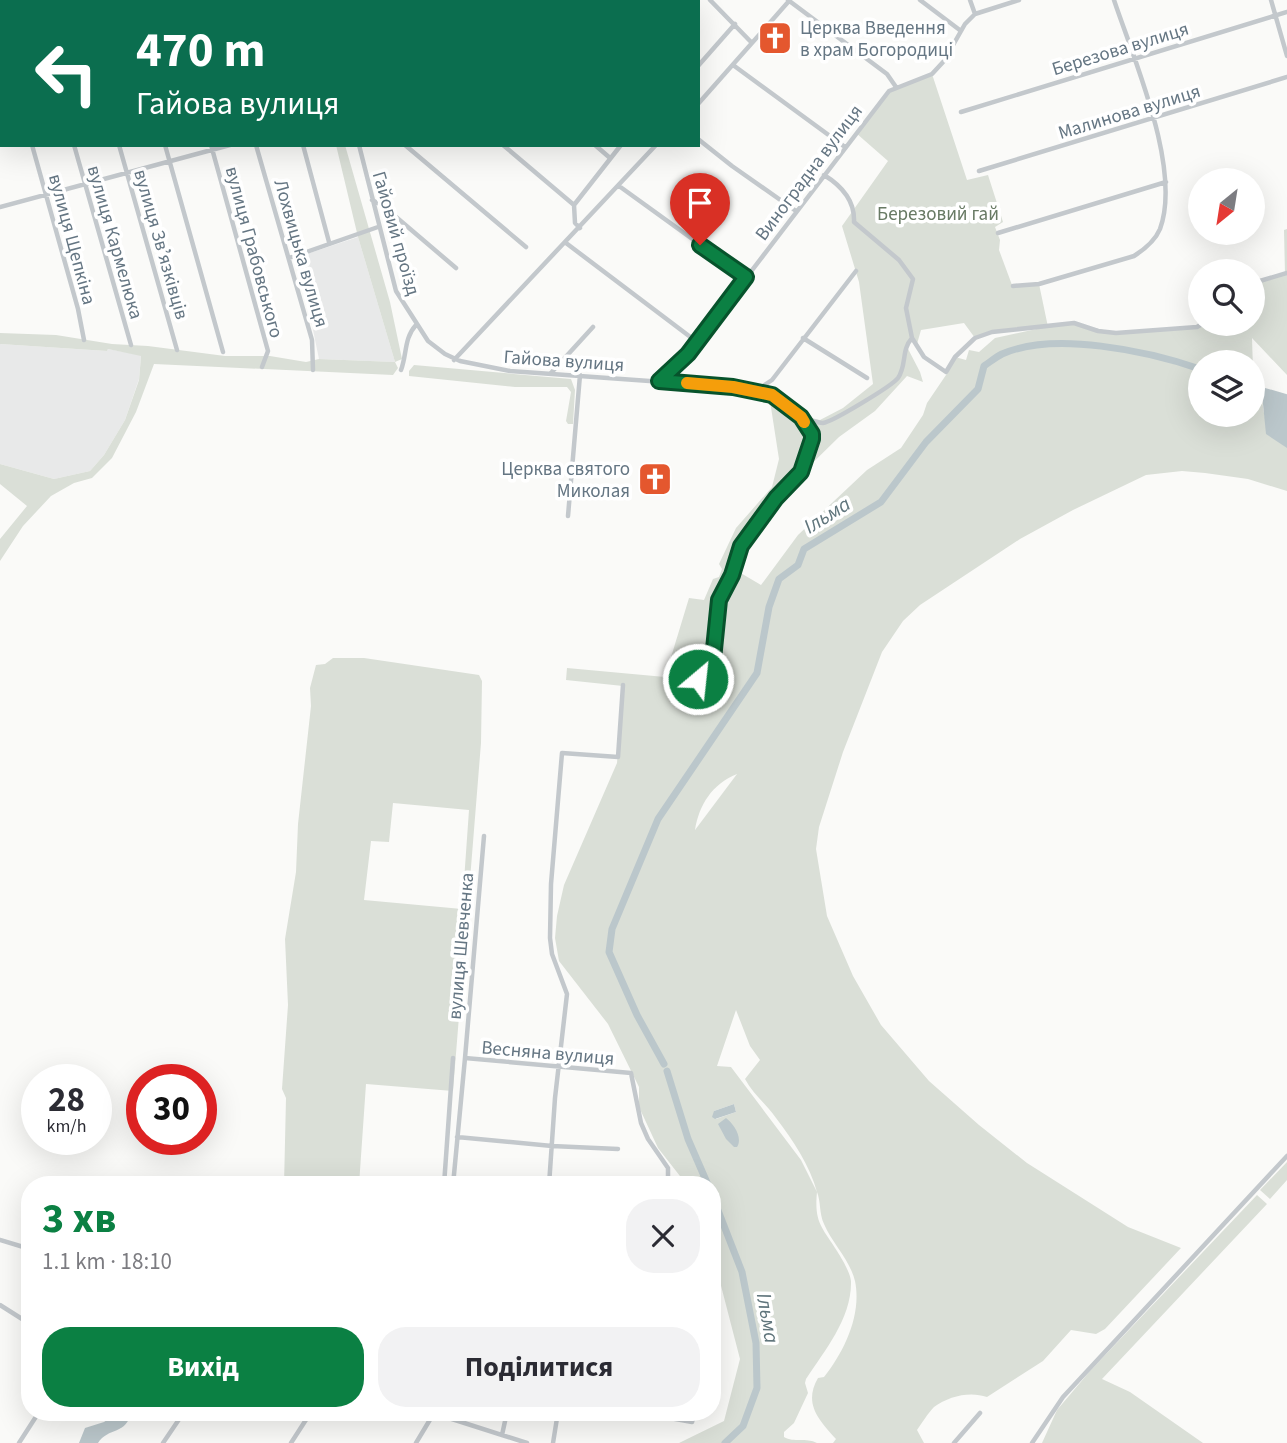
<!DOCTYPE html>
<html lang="uk">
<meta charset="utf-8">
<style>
:root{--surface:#fff;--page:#f2f2f3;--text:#2b2b33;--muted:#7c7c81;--accent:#0b8043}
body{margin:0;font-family:"Source Sans 3",sans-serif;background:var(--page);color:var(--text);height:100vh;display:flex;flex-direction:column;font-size:26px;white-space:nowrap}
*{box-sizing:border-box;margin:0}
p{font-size:23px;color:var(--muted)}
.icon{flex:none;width:38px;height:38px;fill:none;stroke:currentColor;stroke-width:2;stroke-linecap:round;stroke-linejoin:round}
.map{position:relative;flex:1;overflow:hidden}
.details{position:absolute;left:21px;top:1176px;width:700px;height:245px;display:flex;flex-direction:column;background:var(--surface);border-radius:28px;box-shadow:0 7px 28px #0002}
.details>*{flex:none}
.hud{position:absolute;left:0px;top:0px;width:700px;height:147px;box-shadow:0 7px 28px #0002;background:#0b6e4f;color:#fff;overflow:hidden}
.needle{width:46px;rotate:210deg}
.tools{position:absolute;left:1188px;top:168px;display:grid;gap:14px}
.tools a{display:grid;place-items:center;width:77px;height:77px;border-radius:50%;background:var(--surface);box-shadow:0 7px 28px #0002;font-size:35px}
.speed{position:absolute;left:21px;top:1064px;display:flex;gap:14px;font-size:35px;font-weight:700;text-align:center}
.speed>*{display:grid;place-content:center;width:91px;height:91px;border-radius:50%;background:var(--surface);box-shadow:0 7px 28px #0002;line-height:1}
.speed small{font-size:18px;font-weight:400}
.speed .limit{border:10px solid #d22;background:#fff;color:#111}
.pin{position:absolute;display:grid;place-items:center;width:60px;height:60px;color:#fff;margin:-72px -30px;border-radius:50% 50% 50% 0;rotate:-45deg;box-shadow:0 0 7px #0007}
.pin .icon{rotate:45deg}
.me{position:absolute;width:77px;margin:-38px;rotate:28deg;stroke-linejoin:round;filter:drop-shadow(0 0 5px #0008)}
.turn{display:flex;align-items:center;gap:24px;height:147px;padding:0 21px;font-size:32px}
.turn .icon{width:91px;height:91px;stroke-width:2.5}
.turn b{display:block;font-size:49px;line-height:60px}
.round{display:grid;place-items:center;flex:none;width:74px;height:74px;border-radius:28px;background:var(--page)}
.headline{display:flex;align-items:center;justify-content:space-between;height:119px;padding:0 21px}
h1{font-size:42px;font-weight:700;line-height:52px;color:var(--accent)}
.primary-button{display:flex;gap:14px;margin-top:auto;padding:14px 21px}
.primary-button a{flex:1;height:80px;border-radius:28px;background:var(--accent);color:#fff;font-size:28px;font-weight:700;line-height:80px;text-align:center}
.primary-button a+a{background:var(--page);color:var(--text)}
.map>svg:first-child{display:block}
.built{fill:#e8e9e9}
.green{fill:#dadfd7;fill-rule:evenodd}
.water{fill:#bbc7cb}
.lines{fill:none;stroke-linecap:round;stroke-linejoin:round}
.river{stroke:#bbc7cb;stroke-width:7}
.minor{stroke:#c3c8cc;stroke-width:4.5}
.route-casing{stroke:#07532c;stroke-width:18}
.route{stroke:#0b8043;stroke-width:12}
.slow{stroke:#f59e0b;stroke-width:12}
.labels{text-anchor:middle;stroke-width:7;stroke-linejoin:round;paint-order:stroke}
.poi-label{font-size:19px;fill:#657683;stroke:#fff;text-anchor:start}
.street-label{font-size:19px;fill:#657683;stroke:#fff}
.park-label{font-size:19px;fill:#687a64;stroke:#fff}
.water-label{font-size:21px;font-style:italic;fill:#60757c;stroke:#fff}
</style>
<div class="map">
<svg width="1287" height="1443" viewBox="0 0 1287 1443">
<rect width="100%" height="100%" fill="#fafaf8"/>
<path class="built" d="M 358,237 L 395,362 L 319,359 L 298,257 Z
M 0,344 L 107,351 L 108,349 L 141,355 L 139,379 L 125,420 L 104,455 L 90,471 L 54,479 L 0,464 Z"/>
<path class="green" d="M 932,74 L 967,180 L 988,175 L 1003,222 L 995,227 L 1000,240 L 999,250 L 1012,285 L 1039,284 L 1048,327 L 1074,323 L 1116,333 L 1197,327 L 1202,324 L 1253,324 L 1253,283 L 1285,274 L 1284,230 L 1287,229 L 1287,375 L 1252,338 L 1253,370 L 1253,362 L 1200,362 L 1200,415 L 1253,415 L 1253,395 L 1262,399 C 1265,424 1266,428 1287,444 L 1287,491 L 1248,479 L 1205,473 L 1182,471 L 1146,475 L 1073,510 L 1020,539 L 920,605 L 903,621 L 882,652 L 843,752 L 819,827 L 816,849 L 827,916 L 853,976 L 881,1025 L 929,1081 L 979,1125 L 1027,1163 L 1128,1227 L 1181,1248 L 1105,1329 L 1096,1334 L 1071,1330 L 1043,1361 L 987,1397 C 970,1391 949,1396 934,1407 C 928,1413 922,1423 917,1430 L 924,1443 L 833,1443 L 836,1439 C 819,1420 803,1404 818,1378 L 824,1377 C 844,1352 862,1315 855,1281 C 850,1260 832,1243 824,1224 C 819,1213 821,1202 817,1192 C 814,1223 822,1227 837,1251 C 842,1259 850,1272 851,1281 C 852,1318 825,1350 806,1379 L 805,1383 L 808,1393 L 794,1423 L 784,1432 L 784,1437 C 794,1443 806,1437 817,1443 L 679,1443 L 724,1421 L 740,1359 L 712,1251 L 712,1185 L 687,1185 L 658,1148 L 639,1107 L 639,1087 L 608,1024 L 559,961 L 555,938 L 557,916 L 564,885 L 617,763 L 623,686 L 566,680 L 567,668 L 665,677 L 689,598 L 704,600 L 713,579 L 719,577 L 722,569 L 719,564 L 736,528 L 772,487 L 779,459 L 770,401 L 774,393 L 803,416 L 820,420 L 843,408 L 873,384 L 859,282 L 842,226 L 888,161 L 856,133 L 889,91 ZM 964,323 L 975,338 L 1013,328 L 1041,328 L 995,338 L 979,352 L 969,350 L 966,360 L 955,357 L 946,375 L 927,403 L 923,415 L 901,448 L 867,470 L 798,535 L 761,585 L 739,572 L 747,556 L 745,553 L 763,520 L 786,489 L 839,437 L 875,411 L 907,376 L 923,382 L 920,372 L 906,345 L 912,338 L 917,344 L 921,330 ZM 737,774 L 695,830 C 699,805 712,784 737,774 ZM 736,1010 L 750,1046 L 760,1060 L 745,1079 C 753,1094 766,1104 776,1118 C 793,1140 810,1166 817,1192 L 801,1160 L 731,1067 L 717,1066 ZM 734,1104 L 736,1112 L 716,1119 L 714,1111 Z
M 336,145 L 345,145 L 390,302 L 402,359 L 395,362 L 398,368 L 393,375 L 154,364 L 136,412 L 112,458 L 92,478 L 74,483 L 51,496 L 23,526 L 0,561 L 0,539 L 27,506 L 0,484 L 0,464 L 54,479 L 90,471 L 104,455 L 125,420 L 139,380 L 141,356 L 108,349 L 107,351 L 0,344 L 0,333 L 56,335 L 112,344 L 148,346 L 225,356 L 270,356 L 306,362 L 319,359 L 395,362 L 358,237 Z
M 414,365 L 571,379 L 575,390 L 573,424 L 568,424 L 566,421 L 571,392 L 567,387 L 515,387 L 409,376 L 409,371 Z
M 333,658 L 364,658 L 479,675 L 482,681 L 481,743 L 455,1066 L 453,1091 L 366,1084 L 359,1185 L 284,1185 L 286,1098 L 282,1089 L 288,1005 L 285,939 L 296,872 L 298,824 L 311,706 L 310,688 L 316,665 L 325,664 ZM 393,803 L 469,810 L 462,909 L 364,900 L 371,841 L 389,842 Z
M 1287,1162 L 1287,1180 L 1270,1199 L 1260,1190 Z
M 1257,1195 L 1267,1204 L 1102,1379 L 1130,1392 L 1203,1443 L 1042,1443 L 1057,1410 L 1090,1371 Z"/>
<path class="water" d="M 1262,394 L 1287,399 L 1287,448 L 1266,434 Z
M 734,1104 L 736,1112 L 715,1119 L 712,1117 L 714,1111 Z
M 726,1118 C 734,1124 743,1138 737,1147 L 734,1147 L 726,1139 L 718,1124 Z
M 119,1412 L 131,1412 C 127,1435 108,1427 98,1443 L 79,1443 L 85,1428 L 104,1422 Z"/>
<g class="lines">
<path class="river" d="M 1253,388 L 1287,398
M 664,1064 L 637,1015 L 609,952 L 612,929 L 658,819 L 757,673 L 769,607 L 779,579 L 798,565 L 804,549 L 881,502 L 926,442 L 978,389 L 984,366 C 990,362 996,357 1002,354 C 1054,331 1148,351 1200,369
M 667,1071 L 688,1139 L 708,1185
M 712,1195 L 742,1272 L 756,1343 L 757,1388 L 743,1426 L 725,1443"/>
<path class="minor" d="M 78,0 L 78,2
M 123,0 L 124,2
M 261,0 L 262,2
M 322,0 L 322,2
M 471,0 L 471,2
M 537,0 L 537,2
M 628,0 L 629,2
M 710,0 L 752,43
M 788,0 L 887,74 L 896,87
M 920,0 L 961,31
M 970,0 L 975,14
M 1271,0 L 1287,56
M 235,2 L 242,0
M 0,25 L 2,25
M 0,64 L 2,63
M 733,65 L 845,147
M 698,66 L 735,24
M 698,104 L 789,1
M 961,112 L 1287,12
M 698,139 L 732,166 L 796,211
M 32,145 L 78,309 L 84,340
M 74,145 L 131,345
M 119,145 L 177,350
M 165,145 L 223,352
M 211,145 L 268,351 L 262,367
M 256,145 L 312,340 L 313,370
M 303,145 L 329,242
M 359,145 L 396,291 L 428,341 L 445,354 L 460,361 L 510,371 L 733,387 L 772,395 L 801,417 L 812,434 C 812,478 758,509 740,547 C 736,557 734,568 730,578 C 727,586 721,594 719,603 C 712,633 721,654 698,679
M 405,145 L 526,247
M 503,145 L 574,205 L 575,223 L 580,228
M 595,145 L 610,158
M 979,171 L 1287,77
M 824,175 C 842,186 855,201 854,222 L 899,260 L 913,279 L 906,308 L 912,338
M 619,186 L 745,277
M 372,200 L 382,205 L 456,268
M 574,205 L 621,145
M 0,207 L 230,145
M 998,233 L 1166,182
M 566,243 L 697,342
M 289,258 L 378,227
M 1253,283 L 1287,273
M 1013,286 L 1039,284 L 1134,256 C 1145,249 1155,241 1160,229 C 1182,169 1134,60 1114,0
M 803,338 L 867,378
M 454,360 L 656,145
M 401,370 C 407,354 404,338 416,325
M 551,373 L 593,327
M 659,381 L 688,354 L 889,91 L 932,74 L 944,61 L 965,24 L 975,14 L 1019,0
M 754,392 L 772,380 L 856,271
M 802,418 C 808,419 817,423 823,423 C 832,422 892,386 898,378 C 907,365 901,350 912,338 L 924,357 L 946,372 L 955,357 L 975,338 L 992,332 L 1074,323 L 1098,331 L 1116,333 L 1197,327 L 1202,324
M 568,516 L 580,375
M 465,1058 L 484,836
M 457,1137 L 552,1146 L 618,1149
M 444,1185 L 453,1058
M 453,1185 L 465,1058 L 631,1073 L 641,1123 L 648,1139 L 668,1168 L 668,1185
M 549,1185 L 555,1098 L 567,994 L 552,954 L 550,938 L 551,884 L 562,753 L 618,757 L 623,685
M 0,1240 L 30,1249
M 0,1305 L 30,1324
M 430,1412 L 527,1443
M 637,1412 L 692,1422 L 695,1412
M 502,1435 L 507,1412
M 19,1443 L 39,1412
M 163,1443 L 184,1412
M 291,1443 L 311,1412
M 416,1443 L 434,1413
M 553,1443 L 558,1412
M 954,1443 L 980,1413
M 1032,1443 L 1063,1397 L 1287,1156"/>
</g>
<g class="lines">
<g class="route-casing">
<path id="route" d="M 698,679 L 713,659 L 719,600 L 732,575 L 741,546 L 776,498 L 801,472 L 812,439 L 812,434 L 801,417 L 772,395 L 733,387 L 659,381 L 688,354 L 746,277 L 700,245"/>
</g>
<use href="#route" class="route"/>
<path class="slow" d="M 687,383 L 733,387 L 772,395 L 801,417 L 804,422"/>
</g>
<defs>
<g id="church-square" transform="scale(1.75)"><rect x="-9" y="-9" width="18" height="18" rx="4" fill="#e4572e" stroke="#fff"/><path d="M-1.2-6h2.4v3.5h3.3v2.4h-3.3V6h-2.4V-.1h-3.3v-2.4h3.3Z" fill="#fff"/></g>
</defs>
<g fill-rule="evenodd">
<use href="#church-square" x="775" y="38"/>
<use href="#church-square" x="655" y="479"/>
</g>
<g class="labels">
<g class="poi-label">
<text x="800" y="34">Церква Введення<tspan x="800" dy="22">в храм Богородиці</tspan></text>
<text x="630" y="475" text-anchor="end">Церква святого<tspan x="630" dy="22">Миколая</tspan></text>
</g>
<g class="street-label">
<text transform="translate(1120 48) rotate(-17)" y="7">Березова вулиця</text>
<text transform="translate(1129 111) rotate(-17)" y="7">Малинова вулиця</text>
<text transform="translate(808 172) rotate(-53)" y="7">Виноградна вулиця</text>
<text transform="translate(397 233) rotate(74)" y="7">Гайовий проїзд</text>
<text transform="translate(73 239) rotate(75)" y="7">вулиця Щепкіна</text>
<text transform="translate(116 242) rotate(74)" y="7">вулиця Кармелюка</text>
<text transform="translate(162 244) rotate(74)" y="7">вулиця Звʼязківців</text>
<text transform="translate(255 252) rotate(75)" y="7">вулиця Грабовського</text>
<text transform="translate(302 253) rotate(74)" y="7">Лохвицька вулиця</text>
<text transform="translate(564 360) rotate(4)" y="7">Гайова вулиця</text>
<text transform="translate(460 946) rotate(-85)" y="7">вулиця Шевченка</text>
<text transform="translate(548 1052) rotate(5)" y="7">Весняна вулиця</text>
</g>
<g class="park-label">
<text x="938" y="220">Березовий гай</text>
</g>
<g class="water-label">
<text transform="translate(827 515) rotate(-32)" y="7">Ільма</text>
<text transform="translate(768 1318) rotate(80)" y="7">Ільма</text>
</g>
</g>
</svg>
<div class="tools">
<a><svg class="needle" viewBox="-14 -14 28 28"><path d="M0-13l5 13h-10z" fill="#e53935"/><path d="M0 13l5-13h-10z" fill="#7c7c81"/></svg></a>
<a><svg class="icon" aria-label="search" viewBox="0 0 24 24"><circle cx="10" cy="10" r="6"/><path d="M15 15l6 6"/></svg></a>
<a><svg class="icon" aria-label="layers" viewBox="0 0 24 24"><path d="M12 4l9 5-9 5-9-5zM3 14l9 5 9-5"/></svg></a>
</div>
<div class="speed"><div>28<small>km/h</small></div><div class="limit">30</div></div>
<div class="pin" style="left:700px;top:245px;background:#d93025"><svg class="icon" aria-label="arrive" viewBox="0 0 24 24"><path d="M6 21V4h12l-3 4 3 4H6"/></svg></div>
<svg class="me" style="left:698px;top:679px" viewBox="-20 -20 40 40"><circle r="17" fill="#0b8043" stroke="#fff" stroke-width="3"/><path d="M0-11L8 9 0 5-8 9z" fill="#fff"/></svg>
<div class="hud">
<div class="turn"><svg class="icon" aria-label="left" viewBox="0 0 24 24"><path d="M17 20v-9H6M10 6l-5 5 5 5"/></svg><div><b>470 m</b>Гайова вулиця</div></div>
</div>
<section class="details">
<div class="headline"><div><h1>3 хв</h1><p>1.1 km · 18:10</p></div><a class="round"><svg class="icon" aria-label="close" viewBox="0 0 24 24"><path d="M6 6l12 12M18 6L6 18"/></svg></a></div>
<div class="primary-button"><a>Вихід</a><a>Поділитися</a></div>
</section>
</div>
